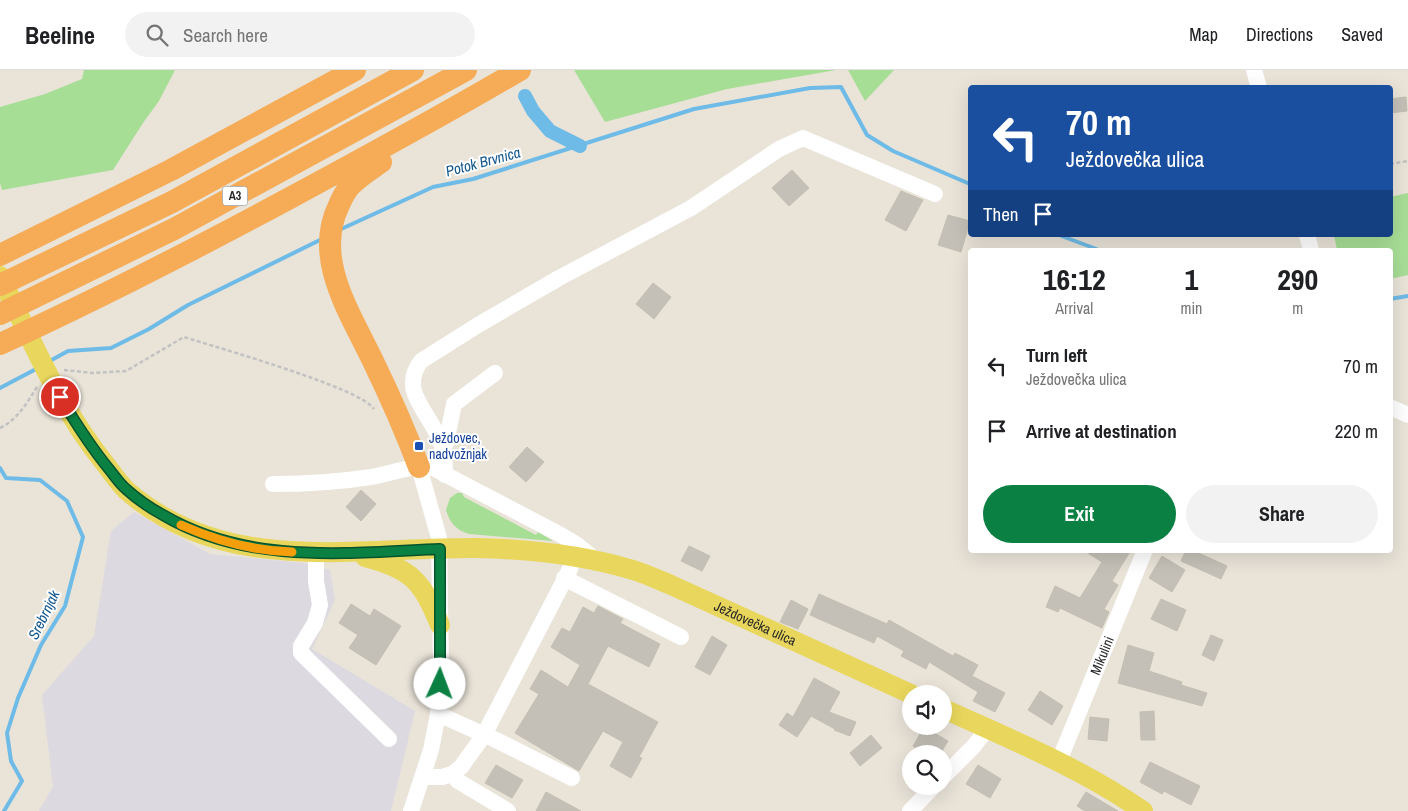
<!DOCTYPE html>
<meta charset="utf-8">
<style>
:root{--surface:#fff;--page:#f2f2f2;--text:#202124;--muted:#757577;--line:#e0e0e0;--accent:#0b8043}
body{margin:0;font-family:"Archivo Narrow",sans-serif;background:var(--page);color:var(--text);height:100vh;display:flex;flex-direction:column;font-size:19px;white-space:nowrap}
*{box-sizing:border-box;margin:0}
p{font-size:16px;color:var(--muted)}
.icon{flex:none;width:28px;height:28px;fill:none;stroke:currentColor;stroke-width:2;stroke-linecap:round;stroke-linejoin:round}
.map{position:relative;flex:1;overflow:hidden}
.details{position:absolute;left:968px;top:178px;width:425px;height:305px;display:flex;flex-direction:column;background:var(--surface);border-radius:5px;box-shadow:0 5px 20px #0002}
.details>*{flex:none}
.guide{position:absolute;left:968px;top:15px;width:425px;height:152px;border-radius:5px;box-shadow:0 5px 20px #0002;background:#1a4fa0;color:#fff;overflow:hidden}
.tools{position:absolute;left:902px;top:615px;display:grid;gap:10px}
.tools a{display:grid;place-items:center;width:50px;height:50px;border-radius:50%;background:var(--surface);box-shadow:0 5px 20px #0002;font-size:25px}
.pin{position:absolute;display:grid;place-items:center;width:42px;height:42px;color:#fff;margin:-21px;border:2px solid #fff;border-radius:50%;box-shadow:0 1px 5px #0007}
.me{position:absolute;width:55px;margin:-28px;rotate:2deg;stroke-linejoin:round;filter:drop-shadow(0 0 4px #0008)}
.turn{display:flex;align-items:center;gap:18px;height:105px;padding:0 15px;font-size:22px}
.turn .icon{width:65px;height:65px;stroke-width:2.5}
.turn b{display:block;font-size:35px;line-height:42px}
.then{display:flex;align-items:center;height:48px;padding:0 15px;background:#0003;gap:10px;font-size:19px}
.eta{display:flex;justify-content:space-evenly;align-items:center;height:85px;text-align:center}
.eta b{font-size:30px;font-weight:700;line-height:35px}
.primary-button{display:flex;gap:10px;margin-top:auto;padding:10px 15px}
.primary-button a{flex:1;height:58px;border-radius:30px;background:var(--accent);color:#fff;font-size:20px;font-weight:700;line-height:58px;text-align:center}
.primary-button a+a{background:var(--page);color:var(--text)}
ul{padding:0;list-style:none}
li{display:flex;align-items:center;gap:15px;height:65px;padding:0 15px}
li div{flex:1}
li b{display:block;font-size:19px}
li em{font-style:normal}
header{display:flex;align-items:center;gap:30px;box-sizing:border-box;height:70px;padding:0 25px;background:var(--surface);border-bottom:1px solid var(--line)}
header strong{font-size:24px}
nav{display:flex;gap:28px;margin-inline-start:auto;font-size:18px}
.search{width:350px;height:45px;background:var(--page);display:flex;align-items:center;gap:12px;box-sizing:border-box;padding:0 18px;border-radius:28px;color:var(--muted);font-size:19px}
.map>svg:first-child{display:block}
.industrial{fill:#dcd9e1}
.green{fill:#a7de96}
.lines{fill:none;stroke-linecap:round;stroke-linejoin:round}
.stream{stroke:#6ebbe7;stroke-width:4}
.canal{stroke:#6ebbe7;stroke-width:14}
.building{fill:#c4c0b8;stroke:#c4bfb2}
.path{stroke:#c2c2c2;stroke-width:2.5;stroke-dasharray:4 2.5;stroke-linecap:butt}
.minor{stroke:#fff;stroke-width:16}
.major{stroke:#e9d75d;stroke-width:20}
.highway{stroke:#f6ac56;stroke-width:22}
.route-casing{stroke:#07532c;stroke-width:12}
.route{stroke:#0b8043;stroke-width:9}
.slow{stroke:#f59e0b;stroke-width:9}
.transit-dot{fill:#1a4fb4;stroke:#fff;stroke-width:2}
.labels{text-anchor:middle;stroke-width:4;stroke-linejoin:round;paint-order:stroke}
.shield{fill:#fff;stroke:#676767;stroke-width:1}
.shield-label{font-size:12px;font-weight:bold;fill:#262626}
.transit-label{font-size:14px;fill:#164399;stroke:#fff;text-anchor:start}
.street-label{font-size:14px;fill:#262626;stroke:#fff}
.water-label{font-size:15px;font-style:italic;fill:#13578e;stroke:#fff}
</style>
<header>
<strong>Beeline</strong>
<div class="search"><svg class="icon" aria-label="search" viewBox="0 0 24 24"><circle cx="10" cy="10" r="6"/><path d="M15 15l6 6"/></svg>Search here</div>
<nav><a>Map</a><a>Directions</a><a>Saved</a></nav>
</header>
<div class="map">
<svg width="1408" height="741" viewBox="0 0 1408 741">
<rect width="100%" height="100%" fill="#e9e3d8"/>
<path class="industrial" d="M 134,442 L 210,484 L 303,493 L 330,500 L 335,530 L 312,579 L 415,641 L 391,741 L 39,741 L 53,716 L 42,625 L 94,566 L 111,461 Z"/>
<path class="green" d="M 84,0 L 175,0 L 159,31 L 143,53 L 113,100 L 2,120 L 0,113 L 0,37 L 45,24 L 82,9 Z
M 574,0 L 836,0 L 727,19 L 605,52 Z
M 848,0 L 894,0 L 865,31 Z
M 1408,123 L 1408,205 L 1390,209 L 1390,180 L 1337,180 L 1334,165 L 1390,165 L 1390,127 Z
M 457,423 L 462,423 L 464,427 L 536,465 L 538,462 L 553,471 L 469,464 C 456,460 450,453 446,440 L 450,428 Z"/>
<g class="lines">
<path class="stream" d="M 339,160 L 433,117 L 473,109 L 694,39 L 810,18 L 841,17 L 867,65 L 893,81 L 970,114
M 1059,165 L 1099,180
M 1390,229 L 1408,226
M 48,292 L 68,281 L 111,278 L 149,259 L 188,235 L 324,168
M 0,318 L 38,298
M 0,398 L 6,408 L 40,410 L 67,431 L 83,467 L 65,536 L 41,575 L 18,628 L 7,663 L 11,691 L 22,711 L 4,741"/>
<path class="canal" d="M 525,26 L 533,41 L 550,61 L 580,76"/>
</g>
<path class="building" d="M 1406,27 L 1407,41 L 1390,43 L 1390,29 Z
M 792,100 L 809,118 L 789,136 L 772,118 Z
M 901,121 L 923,130 L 906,161 L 885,150 Z
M 948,145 L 970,151 L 961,182 L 938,175 Z
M 653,213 L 671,227 L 654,249 L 636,234 Z
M 527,377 L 544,392 L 526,412 L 509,397 Z
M 361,420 L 376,434 L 361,451 L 346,437 Z
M 689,476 L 710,486 L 702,501 L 681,491 Z
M 1083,480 L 1131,480 L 1112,511 L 1118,515 L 1104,539 L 1109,542 L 1102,558 L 1060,538 L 1058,542 L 1046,537 L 1055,516 L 1080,528 L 1102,492 Z
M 1186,480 L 1192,480 L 1227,496 L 1221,509 L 1181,491 Z
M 1162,486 L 1185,500 L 1172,522 L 1149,508 Z
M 819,524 L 887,554 L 889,550 L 953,586 L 955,583 L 978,595 L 972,606 L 1005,623 L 995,642 L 973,631 L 978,622 L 929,592 L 926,599 L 901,586 L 904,581 L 877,566 L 874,573 L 810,545 Z
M 1161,529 L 1186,540 L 1177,561 L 1151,549 Z
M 791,530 L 808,539 L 798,559 L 780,552 Z
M 351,534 L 370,546 L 374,539 L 401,556 L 376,595 L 349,578 L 358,565 L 339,553 Z
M 598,536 L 623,549 L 620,553 L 660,574 L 649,597 L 608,576 L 588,614 L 658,652 L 639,687 L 642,688 L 631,708 L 610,696 L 623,672 L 603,661 L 579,701 L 515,663 L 539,624 L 530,619 L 541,600 L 568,617 L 580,595 L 551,577 L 562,558 L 570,562 L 583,537 L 594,543 Z
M 1211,565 L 1223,570 L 1214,591 L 1202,585 Z
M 712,566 L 727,575 L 710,605 L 695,597 Z
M 1128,575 L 1154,583 L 1149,601 L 1182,612 L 1181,615 L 1207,623 L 1202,636 L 1118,613 Z
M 814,608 L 840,622 L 829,642 L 856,652 L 850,666 L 834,660 L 835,659 L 811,646 L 797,667 L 779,655 L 787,643 L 793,647 Z
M 1040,621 L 1063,636 L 1052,655 L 1028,640 Z
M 1154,641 L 1155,670 L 1141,670 L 1140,642 Z
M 1090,647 L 1109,649 L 1107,671 L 1088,669 Z
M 924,657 L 948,671 L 940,684 L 926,684 L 913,676 Z
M 871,665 L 882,678 L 860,696 L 850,683 Z
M 1150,692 L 1200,716 L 1191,735 L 1164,721 L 1162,724 L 1140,712 Z
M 496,695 L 523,710 L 512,728 L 485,713 Z
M 978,695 L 1001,709 L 990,728 L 966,714 Z
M 546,722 L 581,741 L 536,741 Z
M 1086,722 L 1118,741 L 1085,741 L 1077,736 Z"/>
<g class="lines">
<path class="path" d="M 1390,94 L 1408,91
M 64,300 L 93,303 L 126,301 L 184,267 C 215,277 361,318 374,339
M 0,358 C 17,350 27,333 37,317"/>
<g class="minor">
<path d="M 1254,0 L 1259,18"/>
<path d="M 1307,165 L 1311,180"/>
<path d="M 1390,337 L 1408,345"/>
<path d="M 443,377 L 446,373 L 454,334 L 495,303"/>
<path d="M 445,405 C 445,390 444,377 437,364 C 425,338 400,319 421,291 L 478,255 L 559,208 L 691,138 L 779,79 L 803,68 L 935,124"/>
<path d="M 273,414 C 306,414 339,412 371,407 C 391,404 413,394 433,398 L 561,465 L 576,474 L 597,491"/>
<path d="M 316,483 L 316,511 L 320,535 L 315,553 L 301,576 L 301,583 L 389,669"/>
<path d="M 564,508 L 681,567"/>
<path d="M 438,644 L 494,669 L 572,708"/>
<path id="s1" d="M 1059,691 L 1145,480"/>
<path d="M 452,704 L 458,711 L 508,741"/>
<path d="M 944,706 L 974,676 L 987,659"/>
<path d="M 423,707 L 442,707 L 452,704 L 461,697 L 484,665 L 570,499 L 573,487"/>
<path d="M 411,741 L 431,680 L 438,644 L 441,598 L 439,468 L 419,397"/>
<path d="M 910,741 L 934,716"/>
</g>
<g class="major">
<path id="s2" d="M 0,206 C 32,271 60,339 106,395 C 112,403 119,413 126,420 C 225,507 356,477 476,478 C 528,479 583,485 633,500 C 646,504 659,510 671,515 L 911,624"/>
<path d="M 365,487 C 412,499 422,511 440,555"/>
<path d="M 944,639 C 1012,670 1081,698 1143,741"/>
</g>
<path class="highway" d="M 381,92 C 371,99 360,106 351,115 C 346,120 342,128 339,135 C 313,188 349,241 372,289 C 389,324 405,360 419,397
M 0,185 L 171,100 L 355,0
M 0,215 L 172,132 L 413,0
M 0,244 L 174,159 L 466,0
M 0,274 C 98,229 193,180 288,129 C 366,87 443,45 520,0"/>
</g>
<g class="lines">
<g class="route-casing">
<path id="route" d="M 60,327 C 75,352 90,376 109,399 C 114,405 119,413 126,419 C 137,429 150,438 163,445 C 248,495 346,483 440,479 L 440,614"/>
</g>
<use href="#route" class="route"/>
<path class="slow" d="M 181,455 C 217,471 253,481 292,482"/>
</g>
<rect class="transit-dot" x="414" y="371" width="10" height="10" rx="2.5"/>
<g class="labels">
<rect class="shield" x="222.5" y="116.5" width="25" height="19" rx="4"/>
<g class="shield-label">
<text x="235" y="130">A3</text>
</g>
<g class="transit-label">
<text x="429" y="373">Ježdovec,<tspan x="429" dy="16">nadvožnjak</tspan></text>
</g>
<g class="street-label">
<text dy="5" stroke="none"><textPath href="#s2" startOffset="906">Ježdovečka ulica</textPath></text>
<text dy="5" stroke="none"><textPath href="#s1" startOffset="114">Mikulini</textPath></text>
</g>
<g class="water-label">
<text transform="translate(483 92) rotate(-15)" y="5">Potok Brvnica</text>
<text transform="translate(44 545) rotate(-64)" y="5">Srebrnjak</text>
</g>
</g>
</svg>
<div class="tools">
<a><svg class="icon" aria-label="sound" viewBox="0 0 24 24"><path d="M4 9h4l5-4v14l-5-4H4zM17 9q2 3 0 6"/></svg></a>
<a><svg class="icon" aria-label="search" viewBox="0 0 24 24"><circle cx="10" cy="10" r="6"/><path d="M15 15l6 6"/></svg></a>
</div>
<div class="pin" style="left:60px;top:327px;background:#d93025"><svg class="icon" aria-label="arrive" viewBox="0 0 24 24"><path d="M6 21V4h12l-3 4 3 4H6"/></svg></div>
<svg class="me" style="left:440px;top:614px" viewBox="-20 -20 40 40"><circle r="19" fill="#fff"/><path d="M0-13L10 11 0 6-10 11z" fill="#0b8043"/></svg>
<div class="guide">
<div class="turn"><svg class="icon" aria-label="left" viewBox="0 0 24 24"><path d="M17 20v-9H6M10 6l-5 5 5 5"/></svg><div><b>70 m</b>Ježdovečka ulica</div></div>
<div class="then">Then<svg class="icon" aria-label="arrive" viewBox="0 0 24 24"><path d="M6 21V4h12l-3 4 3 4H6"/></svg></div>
</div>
<section class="details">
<div class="eta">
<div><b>16:12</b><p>Arrival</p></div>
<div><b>1</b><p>min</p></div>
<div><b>290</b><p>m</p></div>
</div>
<ul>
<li><svg class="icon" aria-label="left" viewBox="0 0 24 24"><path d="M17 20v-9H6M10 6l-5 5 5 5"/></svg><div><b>Turn left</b><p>Ježdovečka ulica</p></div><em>70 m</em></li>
<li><svg class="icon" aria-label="arrive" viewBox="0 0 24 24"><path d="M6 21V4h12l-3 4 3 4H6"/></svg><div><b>Arrive at destination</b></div><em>220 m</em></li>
</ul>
<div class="primary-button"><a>Exit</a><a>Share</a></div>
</section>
</div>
